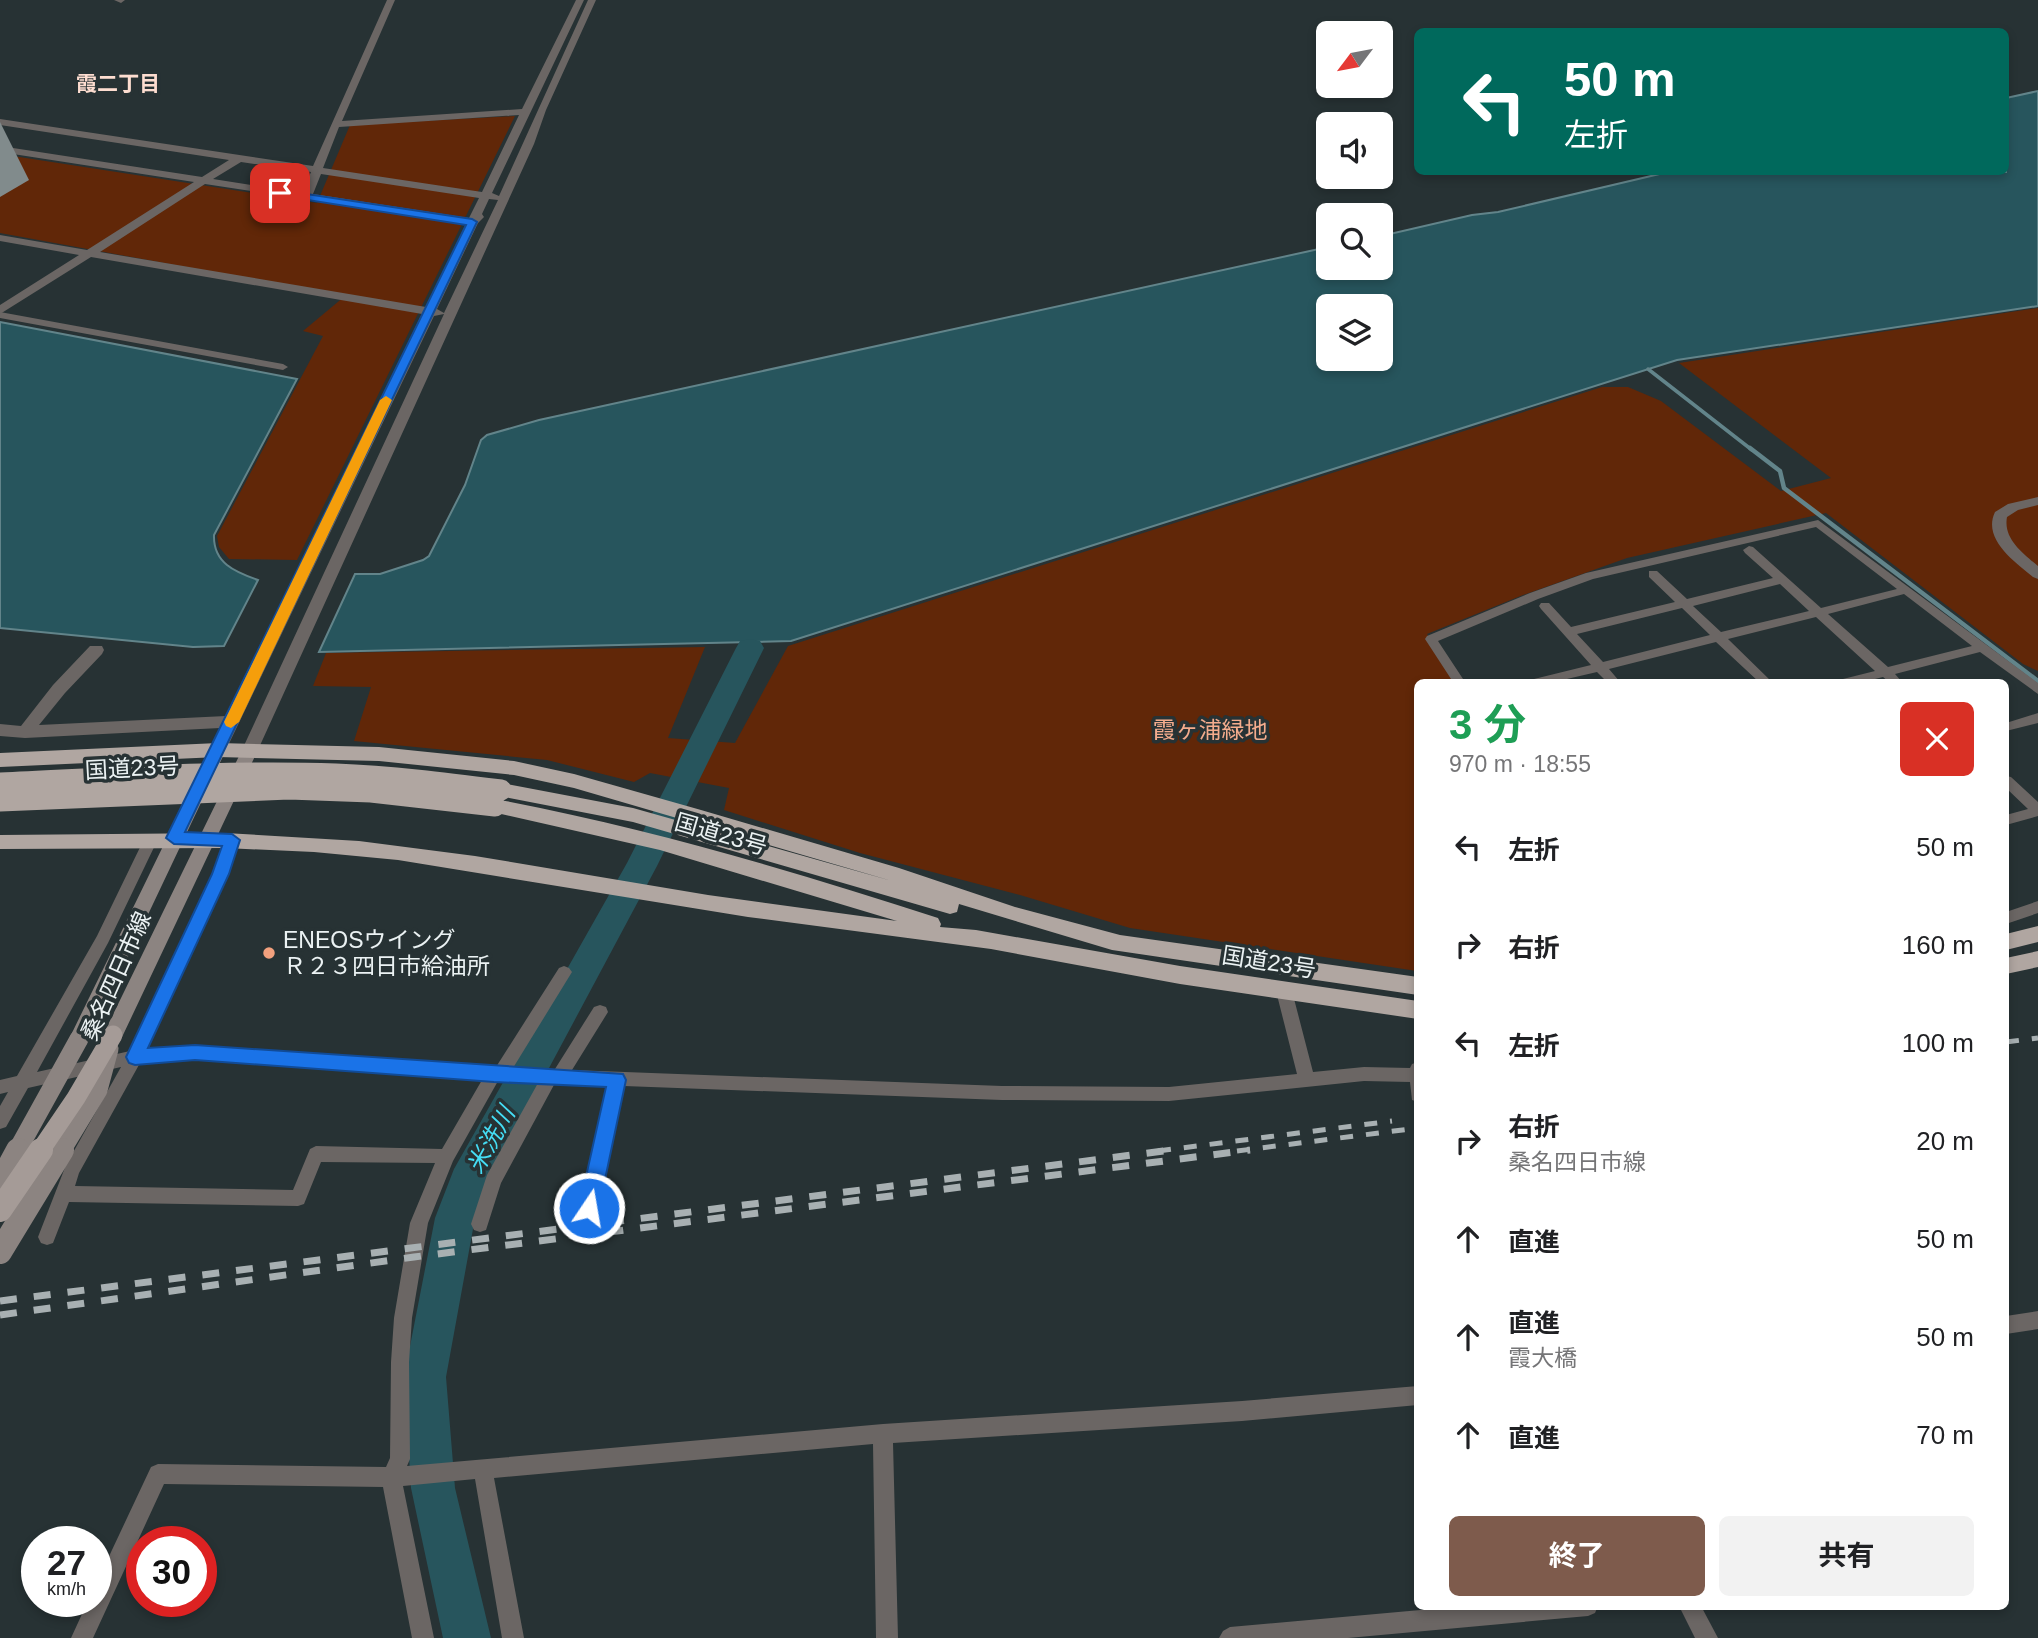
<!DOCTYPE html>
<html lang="ja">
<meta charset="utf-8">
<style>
:root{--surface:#fff;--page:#f2f2f2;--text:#202124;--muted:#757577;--accent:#7e5b4c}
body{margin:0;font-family:Arial,"Noto Sans JP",sans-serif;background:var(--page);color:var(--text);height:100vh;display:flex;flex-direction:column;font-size:26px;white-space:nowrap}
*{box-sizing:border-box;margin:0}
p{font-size:23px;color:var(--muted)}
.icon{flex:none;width:38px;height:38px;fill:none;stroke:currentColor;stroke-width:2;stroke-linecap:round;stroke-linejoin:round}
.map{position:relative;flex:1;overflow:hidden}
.drawer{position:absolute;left:1414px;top:679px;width:595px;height:931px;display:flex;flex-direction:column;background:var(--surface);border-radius:10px;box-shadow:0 4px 10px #0003}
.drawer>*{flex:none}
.top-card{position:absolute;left:1414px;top:28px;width:595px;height:147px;border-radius:10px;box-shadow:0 4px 10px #0003;background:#00695c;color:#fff;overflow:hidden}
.needle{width:46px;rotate:238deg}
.buttons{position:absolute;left:1316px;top:21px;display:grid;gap:14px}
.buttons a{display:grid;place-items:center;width:77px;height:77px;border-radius:10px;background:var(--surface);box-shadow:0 4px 10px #0003;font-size:35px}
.speed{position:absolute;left:21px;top:1526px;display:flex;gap:14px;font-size:35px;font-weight:700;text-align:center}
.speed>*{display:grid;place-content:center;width:91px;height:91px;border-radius:50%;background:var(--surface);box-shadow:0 4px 10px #0003;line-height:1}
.speed small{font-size:18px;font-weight:400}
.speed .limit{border:10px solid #d22;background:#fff;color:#111}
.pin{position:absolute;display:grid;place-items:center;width:60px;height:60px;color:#fff;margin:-30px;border-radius:14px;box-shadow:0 4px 10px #0006}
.me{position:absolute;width:77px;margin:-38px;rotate:12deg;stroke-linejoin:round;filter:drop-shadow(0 0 5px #0008)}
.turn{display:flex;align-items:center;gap:24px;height:147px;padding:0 35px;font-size:32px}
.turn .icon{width:91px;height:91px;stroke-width:2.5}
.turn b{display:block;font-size:49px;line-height:60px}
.round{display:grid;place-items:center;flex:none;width:74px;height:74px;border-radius:10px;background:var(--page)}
.summary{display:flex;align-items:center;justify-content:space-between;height:119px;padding:0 35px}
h1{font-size:42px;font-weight:700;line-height:52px;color:#1e9e55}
.action{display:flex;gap:14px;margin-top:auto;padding:14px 35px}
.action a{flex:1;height:80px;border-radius:10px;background:var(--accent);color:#fff;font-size:28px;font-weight:700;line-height:80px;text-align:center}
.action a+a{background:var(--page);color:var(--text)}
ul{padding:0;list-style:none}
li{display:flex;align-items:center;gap:21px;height:98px;padding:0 35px}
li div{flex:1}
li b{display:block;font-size:26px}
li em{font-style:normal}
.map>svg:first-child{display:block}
.green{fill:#612708}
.water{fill:#27555d;stroke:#62848a;stroke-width:2;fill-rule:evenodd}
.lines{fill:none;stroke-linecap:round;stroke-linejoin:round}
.stream-far1{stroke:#62848a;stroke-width:3.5}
.stream{stroke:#62848a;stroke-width:4.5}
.river{fill:#27555d;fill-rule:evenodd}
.minor{fill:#6b6664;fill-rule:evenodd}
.tertiary{fill:#6b6664;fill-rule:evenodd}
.secondary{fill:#8c8481;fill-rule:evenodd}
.trunk{fill:#b0a6a1;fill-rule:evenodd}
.rail-far1{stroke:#a8b0b2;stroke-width:5;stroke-dasharray:13 13;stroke-linecap:butt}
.rail{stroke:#a8b0b2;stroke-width:7;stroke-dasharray:17 17;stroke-linecap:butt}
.secondary-bridge-far1{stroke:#8c8481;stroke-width:19}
.secondary-bridge{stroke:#8c8481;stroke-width:24}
.primary-bridge-far1{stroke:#a59b97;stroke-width:19}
.primary-bridge{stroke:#a59b97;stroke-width:24}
.trunk-bridge{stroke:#b0a6a1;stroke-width:21}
.shaded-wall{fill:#818b8c}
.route{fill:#1a73e8;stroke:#114b97;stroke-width:2}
.slow{fill:#f59e0b}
.poi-dot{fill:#f2a17e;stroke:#273234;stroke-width:2.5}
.labels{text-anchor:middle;stroke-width:7;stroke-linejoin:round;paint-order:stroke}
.far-neighbourhood-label{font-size:21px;font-weight:bold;fill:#fdddd0;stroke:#273234}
.park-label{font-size:23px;fill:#f4ac8d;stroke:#273234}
.street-label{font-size:23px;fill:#ebf2f3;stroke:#273234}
.poi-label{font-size:23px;fill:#ebf2f3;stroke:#273234;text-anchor:start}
.water-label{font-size:24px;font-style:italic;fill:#45ddf5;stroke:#273234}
</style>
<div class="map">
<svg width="2038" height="1638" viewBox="0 0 2038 1638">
<rect width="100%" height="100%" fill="#273234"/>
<path class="green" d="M 515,116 L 297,560 L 229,559 L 219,547 L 217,536 L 323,336 L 303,331 L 345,296 L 0,233 L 0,154 L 317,203 L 350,125 Z
M 2038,308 L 2038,671 L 2023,664 L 1826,513 L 1627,558 L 1523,595 L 1427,634 L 1457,682 L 1418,682 L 1417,971 L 1130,928 L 1020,895 L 860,853 L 724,810 L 729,788 L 650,773 L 634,782 L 547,760 L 354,741 L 371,687 L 313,686 L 326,653 L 705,647 L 668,738 L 735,743 L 788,646 L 1602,387 L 1628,387 L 1661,401 L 1781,491 L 1831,478 L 1679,363 Z"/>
<path class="water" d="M 2038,91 L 2038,306 L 1677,360 L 791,641 L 319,652 L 355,574 L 380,574 L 423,560 L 429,556 L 465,485 L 481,440 L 487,435 L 539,420 L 1328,247 L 1328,268 L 1381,268 L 1381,236 L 1472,215 L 1498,212 L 1668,172 L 2006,172 L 2006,98 ZM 1328,306 L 1381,306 L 1381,359 L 1328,359 Z
M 0,322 L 297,379 L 214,535 C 213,563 235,572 258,580 L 224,646 L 193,647 L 0,628 Z"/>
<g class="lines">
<path class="stream-far1" d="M 1648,369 L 1752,450"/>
<path class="stream" d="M 1750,448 L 1780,471 L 1784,488 L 2038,681"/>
<path class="river" d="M 750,639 L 760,641 L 764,648 L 657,866 L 486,1186 L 475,1218 L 446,1377 L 455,1488 L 491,1638 L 443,1638 L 411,1488 L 404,1377 L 435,1218 L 454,1169 L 627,863 L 736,648 L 740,641 Z"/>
<path class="minor" d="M 0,312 L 283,364 L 288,367 L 283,370 L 0,318 Z
M 1818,520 L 2038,683 L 2038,694 L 1980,652 L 1895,674 L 1902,682 L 1889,682 L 1883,677 L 1863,682 L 1842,682 L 1843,679 L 1875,671 L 1816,617 L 1728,639 L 1772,682 L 1759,682 L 1716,642 L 1609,669 L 1620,682 L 1607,682 L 1597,672 L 1554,682 L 1533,682 L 1534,679 L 1591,665 L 1541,609 L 1539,606 L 1541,603 L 1549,603 L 1571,627 L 1675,602 L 1649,577 L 1649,571 L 1657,571 L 1687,599 L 1773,578 L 1745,553 L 1743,550 L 1749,546 L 1753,547 L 1821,608 L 1897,589 L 1816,527 L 1593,579 L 1538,599 L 1438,641 L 1465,682 L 1453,682 L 1425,639 L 1427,636 L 1530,593 L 1586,573 ZM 1780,584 L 1809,611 L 1721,632 L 1693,606 ZM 1904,594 L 1972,646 L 1888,667 L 1828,614 ZM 1682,608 L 1710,635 L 1603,662 L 1577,634 Z
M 2038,713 L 2038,723 L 2006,731 L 2006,723 Z
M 2006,776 L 2011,777 L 2038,802 L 2038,816 L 2006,825 L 2006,815 L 2028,809 L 2006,788 Z
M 151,834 L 156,835 L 158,839 L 108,943 L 37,1072 L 130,1051 L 213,874 L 225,840 L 227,836 L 237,836 L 239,840 L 227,874 L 148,1049 L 195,1045 L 496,1067 L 559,968 L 564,966 L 569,968 L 572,972 L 513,1068 L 555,1069 L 594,1007 L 600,1005 L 606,1007 L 608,1012 L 572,1070 L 1002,1086 L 1169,1087 L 1297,1074 L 1276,991 L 1279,986 L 1284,985 L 1289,986 L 1292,991 L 1313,1072 L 1364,1067 L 1410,1068 L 1412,1064 L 1418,1062 L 1418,1102 L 1412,1100 L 1410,1082 L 1364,1081 L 1169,1101 L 1002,1100 L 624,1086 L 598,1208 L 595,1214 L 589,1216 L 583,1214 L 580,1208 L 608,1085 L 555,1083 L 501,1183 L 486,1230 L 480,1232 L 474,1230 L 471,1224 L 487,1175 L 538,1083 L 498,1081 L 453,1161 L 428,1223 L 412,1318 L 409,1362 L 410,1459 L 407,1466 L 883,1424 L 1242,1401 L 1418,1386 L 1418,1405 L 1242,1421 L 893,1443 L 898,1638 L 876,1638 L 873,1444 L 494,1478 L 524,1638 L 502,1638 L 475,1479 L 403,1486 L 434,1638 L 412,1638 L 383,1487 L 164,1484 L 93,1638 L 71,1638 L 88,1601 L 96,1601 L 96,1584 L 151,1467 L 158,1464 L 386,1467 L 390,1458 L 391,1362 L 394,1318 L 410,1223 L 435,1163 L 321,1162 L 304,1204 L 298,1206 L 69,1202 L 53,1243 L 47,1245 L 41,1243 L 38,1237 L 66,1165 L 121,1067 L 28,1088 L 6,1127 L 0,1129 L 0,1106 L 8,1092 L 0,1094 L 0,1080 L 17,1076 L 97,936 L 146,835 ZM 195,1059 L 482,1080 L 442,1149 L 316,1146 L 310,1149 L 293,1190 L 75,1186 L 79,1173 L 140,1063 Z
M 2038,901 L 2038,913 L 2006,924 L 2006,912 Z
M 2038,1311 L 2038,1329 L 2006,1334 L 2006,1316 Z
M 1465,1606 L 1598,1606 L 1595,1613 L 1588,1616 L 1348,1638 L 1219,1638 L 1223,1631 L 1230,1627 Z
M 1679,1606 L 1701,1606 L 1718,1638 L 1695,1638 Z"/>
<path class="tertiary" d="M 114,0 L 125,0 L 121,3 Z
M 387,0 L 395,0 L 342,121 L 522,109 L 576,0 L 584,0 L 492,193 L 499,196 L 588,0 L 596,0 L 546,110 L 534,144 L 257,752 L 249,758 L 241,752 L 444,314 L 434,316 L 224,754 L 218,756 L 210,750 L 220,728 L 25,738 L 0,736 L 0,724 L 21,726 L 53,685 L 90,646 L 102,646 L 104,650 L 102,654 L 65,693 L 39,725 L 226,716 L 422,314 L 91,257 L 0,314 L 0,305 L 79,255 L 0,241 L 0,235 L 87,250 L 194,182 L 0,152 L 0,146 L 202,177 L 229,160 L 0,125 L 0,119 L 313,166 ZM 519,115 L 482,192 L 323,168 L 339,127 ZM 241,162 L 311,172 L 302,193 L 213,179 ZM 321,174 L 479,198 L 469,218 L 313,194 ZM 205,184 L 466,224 L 426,307 L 100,252 ZM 489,199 L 498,200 L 444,313 L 437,309 L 478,223 L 484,217 L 482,214 Z
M 2038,497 L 2038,505 L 2018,510 L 2007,517 C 2003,539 2023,553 2038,566 L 2038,579 L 2033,577 C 2015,562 1982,539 1995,512 L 2008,504 Z"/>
<path class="secondary" d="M 218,744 L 226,750 L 89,1039 L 86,1045 L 79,1047 L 72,1045 L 69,1039 L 210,750 Z
M 249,746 L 257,752 L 123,1035 L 120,1041 L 113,1043 L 106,1041 L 103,1035 L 241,752 Z"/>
<path class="trunk" d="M 218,743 L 379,747 L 514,761 L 574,774 L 701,810 L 899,868 L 1015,907 L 1120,935 L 1418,977 L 1418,995 L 1112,950 L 959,904 L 957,912 L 950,914 L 633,822 L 494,795 L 492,790 L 494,785 L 501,783 L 633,808 L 892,881 L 574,788 L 514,775 L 379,761 L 218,757 L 0,767 L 0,753 Z
M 495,799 C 645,827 793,871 938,918 L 941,924 L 940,927 L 976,930 L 1180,966 L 1418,1001 L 1418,1019 L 1180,984 L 991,949 L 748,917 L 398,860 L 314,852 L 225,848 L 0,849 L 0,835 L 225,833 L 359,841 L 475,856 L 708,895 L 897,921 L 660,850 L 488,811 L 485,806 L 488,801 Z
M 2038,926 L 2038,942 L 2006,950 L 2006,934 Z
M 2038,951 L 2038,967 L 2006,974 L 2006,958 Z"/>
<path class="rail-far1" d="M 2006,1042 L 2038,1038
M 1158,1151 L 1392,1121
M 1237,1151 L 1418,1128"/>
<path class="rail" d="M 0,1301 L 1171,1150
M 0,1315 L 414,1257 L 1250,1150"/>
<path class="secondary-bridge-far1" d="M 17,1151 L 79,1039
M 61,1151 L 98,1090 L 109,1049"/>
<path class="secondary-bridge" d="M 0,1183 L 18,1150
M 0,1252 L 62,1150"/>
<path class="primary-bridge-far1" d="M 40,1151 L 76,1098 L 113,1035"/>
<path class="primary-bridge" d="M 0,1210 L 41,1150"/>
<path class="trunk-bridge" d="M 0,783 C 112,778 224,770 336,774 C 391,776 446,783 501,790
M 0,801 L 289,789 L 371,792 L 495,806"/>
</g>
<path class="shaded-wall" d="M 0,122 L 29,180 L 0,197 Z"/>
<path class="route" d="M 280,190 L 472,219 L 477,222 L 185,832 L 232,834 L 240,840 L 229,874 L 148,1048 L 195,1045 L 623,1074 L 626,1080 L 599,1208 L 596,1214 L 589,1217 L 582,1214 L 579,1208 L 606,1087 L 494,1082 L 195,1060 L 135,1065 L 129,1063 L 126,1057 L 212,874 L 222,846 L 174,844 L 166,838 L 466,225 L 276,195 L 276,191 Z"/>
<path class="slow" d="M 386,396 L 392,400 L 239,722 L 231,728 L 226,726 L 224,722 L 380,400 Z"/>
<circle class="poi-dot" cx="269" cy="953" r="7"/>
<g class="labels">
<g class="far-neighbourhood-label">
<text x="118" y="91">霞二丁目</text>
</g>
<g class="park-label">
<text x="1210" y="738">霞ヶ浦緑地</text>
</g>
<g class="street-label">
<text transform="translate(132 768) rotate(-3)" y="8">国道23号</text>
<text transform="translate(721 834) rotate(16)" y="8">国道23号</text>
<text transform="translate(1269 962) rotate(9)" y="8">国道23号</text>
<text transform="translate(116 976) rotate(-66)" y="8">桑名四日市線</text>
</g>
<g class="poi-label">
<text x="283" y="948">ENEOSウイング<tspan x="283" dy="26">Ｒ２３四日市給油所</tspan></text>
</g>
<g class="water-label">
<text transform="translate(491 1140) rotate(-61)" y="8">米洗川</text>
</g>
</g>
</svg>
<div class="buttons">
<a><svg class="needle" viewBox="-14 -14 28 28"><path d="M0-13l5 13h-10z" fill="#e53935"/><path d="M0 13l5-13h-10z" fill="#757577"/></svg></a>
<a><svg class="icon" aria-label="sound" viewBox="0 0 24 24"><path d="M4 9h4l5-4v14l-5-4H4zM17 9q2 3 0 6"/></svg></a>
<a><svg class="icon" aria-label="search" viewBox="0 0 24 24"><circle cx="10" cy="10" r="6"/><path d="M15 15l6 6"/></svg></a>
<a><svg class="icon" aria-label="layers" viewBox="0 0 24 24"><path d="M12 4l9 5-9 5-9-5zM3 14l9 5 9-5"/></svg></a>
</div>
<div class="speed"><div>27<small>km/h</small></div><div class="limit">30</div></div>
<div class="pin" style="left:280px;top:193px;background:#d93025"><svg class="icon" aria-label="arrive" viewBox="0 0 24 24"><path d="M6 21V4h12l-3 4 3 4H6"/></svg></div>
<svg class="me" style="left:589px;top:1208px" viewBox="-20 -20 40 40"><circle r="17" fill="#1a73e8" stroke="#fff" stroke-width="3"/><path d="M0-11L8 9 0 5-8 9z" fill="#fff"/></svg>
<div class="top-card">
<div class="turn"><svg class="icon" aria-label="left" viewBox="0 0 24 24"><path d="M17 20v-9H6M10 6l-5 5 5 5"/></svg><div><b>50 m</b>左折</div></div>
</div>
<section class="drawer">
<div class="summary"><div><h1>3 分</h1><p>970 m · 18:55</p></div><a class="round" style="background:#d93025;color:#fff"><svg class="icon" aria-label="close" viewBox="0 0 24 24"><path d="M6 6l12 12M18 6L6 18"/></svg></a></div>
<ul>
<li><svg class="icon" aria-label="left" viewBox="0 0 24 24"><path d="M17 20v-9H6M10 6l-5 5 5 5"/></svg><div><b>左折</b></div><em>50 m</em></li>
<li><svg class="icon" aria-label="right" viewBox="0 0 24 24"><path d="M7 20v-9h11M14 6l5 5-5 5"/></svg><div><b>右折</b></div><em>160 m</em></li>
<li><svg class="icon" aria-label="left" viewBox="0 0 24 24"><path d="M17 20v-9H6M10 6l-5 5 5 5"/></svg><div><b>左折</b></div><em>100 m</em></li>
<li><svg class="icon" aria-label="right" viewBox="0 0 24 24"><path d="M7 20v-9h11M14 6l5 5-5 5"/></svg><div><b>右折</b><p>桑名四日市線</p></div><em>20 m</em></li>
<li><svg class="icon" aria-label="ahead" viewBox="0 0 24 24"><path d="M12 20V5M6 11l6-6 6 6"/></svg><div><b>直進</b></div><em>50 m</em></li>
<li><svg class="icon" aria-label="ahead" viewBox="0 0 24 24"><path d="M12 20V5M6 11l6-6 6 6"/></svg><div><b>直進</b><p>霞大橋</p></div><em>50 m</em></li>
<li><svg class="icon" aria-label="ahead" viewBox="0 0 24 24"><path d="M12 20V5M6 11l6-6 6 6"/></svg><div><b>直進</b></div><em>70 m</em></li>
</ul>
<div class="action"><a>終了</a><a>共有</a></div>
</section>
</div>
